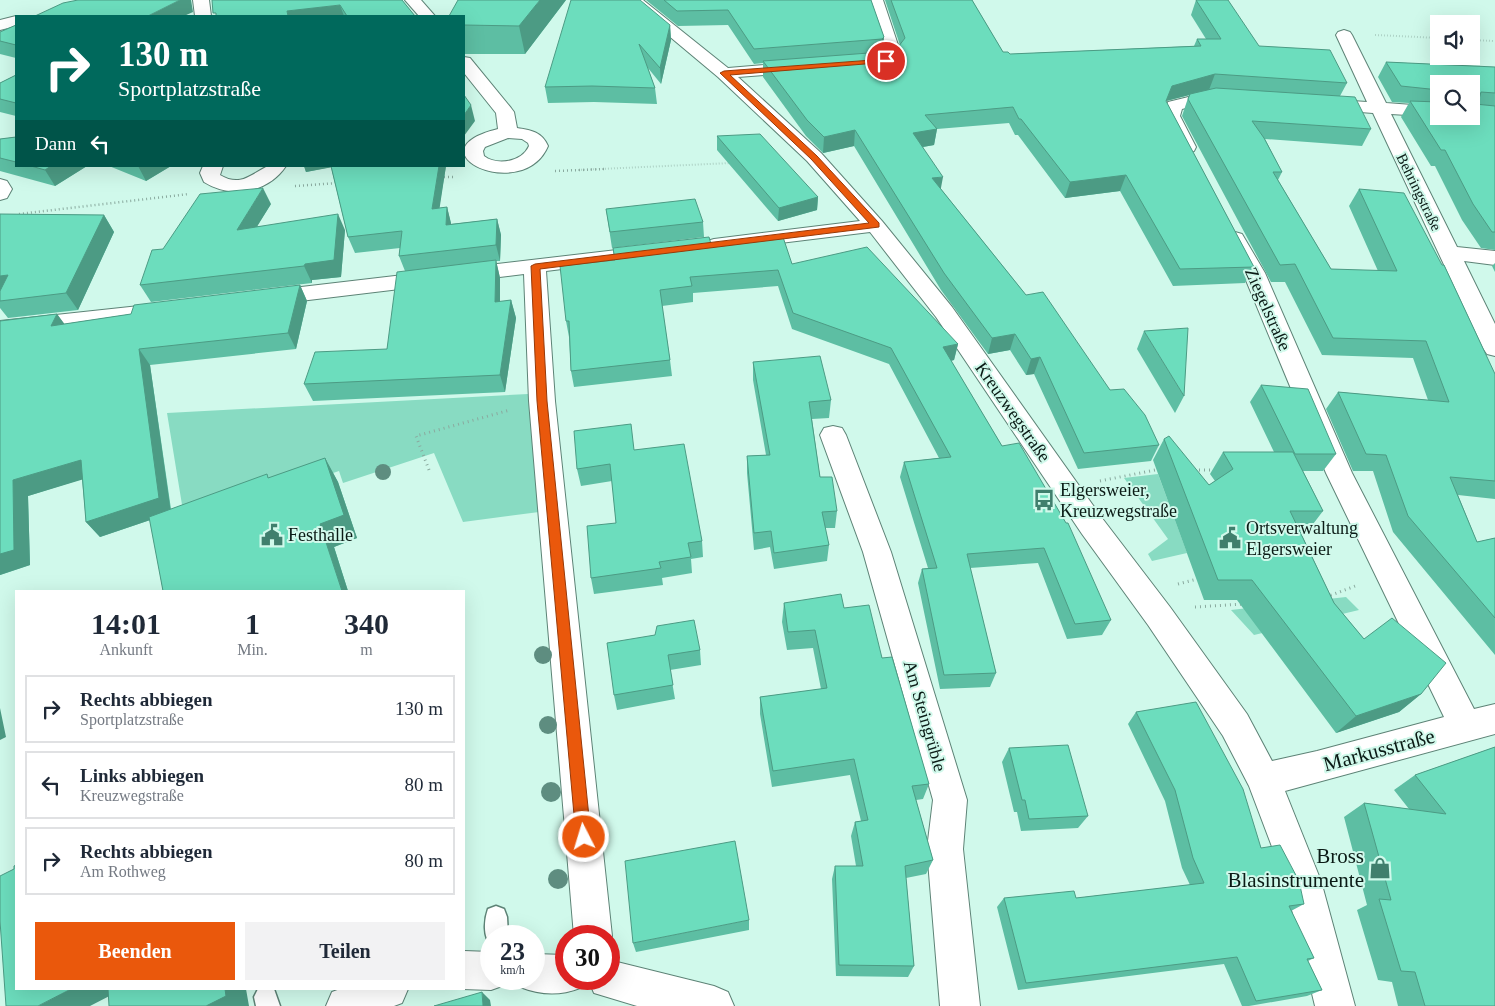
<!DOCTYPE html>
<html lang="de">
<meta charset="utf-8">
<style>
:root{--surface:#fff;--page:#f2f2f3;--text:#1f2937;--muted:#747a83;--line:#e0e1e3;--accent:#ea580c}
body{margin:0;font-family:"Times New Roman",serif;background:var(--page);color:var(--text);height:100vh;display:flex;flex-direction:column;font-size:19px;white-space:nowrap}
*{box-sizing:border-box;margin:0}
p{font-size:16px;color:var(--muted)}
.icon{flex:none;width:28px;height:28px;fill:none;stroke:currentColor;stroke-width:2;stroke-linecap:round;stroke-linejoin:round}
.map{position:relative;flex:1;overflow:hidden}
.side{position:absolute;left:15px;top:590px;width:450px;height:400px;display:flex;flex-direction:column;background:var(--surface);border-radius:0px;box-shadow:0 5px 20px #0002}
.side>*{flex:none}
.hud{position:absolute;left:15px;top:15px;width:450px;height:152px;border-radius:0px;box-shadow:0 5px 20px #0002;background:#00695c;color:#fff;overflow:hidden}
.buttons{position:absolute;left:1430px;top:15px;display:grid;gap:10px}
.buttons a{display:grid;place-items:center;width:50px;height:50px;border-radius:0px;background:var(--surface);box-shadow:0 5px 20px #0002;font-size:25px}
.speed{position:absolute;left:480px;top:925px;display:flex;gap:10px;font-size:25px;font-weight:700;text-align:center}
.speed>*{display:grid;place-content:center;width:65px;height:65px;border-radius:50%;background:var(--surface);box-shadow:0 5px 20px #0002;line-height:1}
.speed small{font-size:12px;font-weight:400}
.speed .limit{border:8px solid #d22;background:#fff;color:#111}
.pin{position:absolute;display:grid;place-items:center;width:42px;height:42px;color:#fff;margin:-21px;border:2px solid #fff;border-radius:50%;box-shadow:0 1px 5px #0007}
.me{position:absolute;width:55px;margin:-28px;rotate:355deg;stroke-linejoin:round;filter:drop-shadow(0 0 4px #0008)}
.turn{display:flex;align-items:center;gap:18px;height:105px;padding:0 20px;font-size:22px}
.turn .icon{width:65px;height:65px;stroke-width:2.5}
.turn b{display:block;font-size:35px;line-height:42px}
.then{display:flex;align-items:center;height:48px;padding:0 20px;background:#0003;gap:10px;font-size:19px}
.eta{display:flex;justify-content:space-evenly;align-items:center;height:85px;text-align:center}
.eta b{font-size:30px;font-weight:600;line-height:35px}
.cta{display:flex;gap:10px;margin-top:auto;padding:10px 20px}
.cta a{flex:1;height:58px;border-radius:0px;background:var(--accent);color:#fff;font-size:20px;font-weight:600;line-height:58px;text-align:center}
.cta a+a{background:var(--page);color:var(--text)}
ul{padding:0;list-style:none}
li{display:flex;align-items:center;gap:15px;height:68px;margin:0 10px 8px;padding:0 10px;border:2px solid var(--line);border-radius:0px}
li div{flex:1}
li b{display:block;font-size:19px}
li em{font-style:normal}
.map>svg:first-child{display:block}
.green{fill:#88dbc2}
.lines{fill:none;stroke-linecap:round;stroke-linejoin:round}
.service-casing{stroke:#5d8376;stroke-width:3}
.minor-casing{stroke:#5d8376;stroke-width:2}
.path-far2{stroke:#8aaa9f;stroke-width:2;stroke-dasharray:0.5 2.5;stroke-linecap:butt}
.path-far1{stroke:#8aaa9f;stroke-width:2.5;stroke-dasharray:1 3;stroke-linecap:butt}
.path{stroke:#8aaa9f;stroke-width:3;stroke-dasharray:1 4;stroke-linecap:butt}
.service{fill:#fff;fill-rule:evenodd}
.minor{fill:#fff;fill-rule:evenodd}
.tree{fill:#5e8d80}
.wall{fill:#5dbea3;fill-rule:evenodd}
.shaded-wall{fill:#4c9b84}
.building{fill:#6cddbd;stroke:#4c9b84}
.route{fill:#ea580c;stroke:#983908}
.labels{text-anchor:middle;stroke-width:4;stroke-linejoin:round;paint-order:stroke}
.far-street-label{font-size:15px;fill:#0b1b16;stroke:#d0f9eb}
.street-label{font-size:18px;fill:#0b1b16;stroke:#d0f9eb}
.poi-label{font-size:18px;fill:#0b1b16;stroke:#d0f9eb;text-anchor:start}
.near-street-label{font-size:21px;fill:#0b1b16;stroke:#d0f9eb}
.near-poi-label{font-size:21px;fill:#0b1b16;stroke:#d0f9eb;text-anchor:end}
</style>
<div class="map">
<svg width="1495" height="1006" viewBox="0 0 1495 1006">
<rect width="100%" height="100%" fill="#d0f9eb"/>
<path class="green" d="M 528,394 L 539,512 L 463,522 L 434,453 L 343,483 L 339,471 L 185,523 L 167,413 Z
M 1158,474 L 1187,553 L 1152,561 L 1148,554 L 1168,539 L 1124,478 Z
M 1346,597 L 1359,610 L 1254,635 L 1231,610 Z"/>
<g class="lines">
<g class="service-casing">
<path id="service" d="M 496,906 L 504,909 L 507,917 L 508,936 L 491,936 L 491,945 C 483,937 484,920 488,909 Z
M 258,989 L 274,989 L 280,1006 L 256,1006 L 254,997 Z"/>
</g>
<g class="minor-casing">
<path id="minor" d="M 193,0 L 209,0 L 211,16 L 195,16 Z
M 405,0 L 421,0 L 435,16 L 419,16 Z
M 626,0 L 643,0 L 728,68 L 801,62 L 807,63 L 809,67 L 807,71 L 801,72 L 738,77 L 821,153 L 882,221 L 952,307 L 1102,518 L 1170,607 L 1247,714 L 1272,761 L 1317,751 L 1444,717 L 1326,473 L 1243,273 L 1224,238 L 1228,234 L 1235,232 L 1242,234 L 1265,273 L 1352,473 L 1474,709 L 1495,704 L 1495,734 L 1285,791 L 1321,881 L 1355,1006 L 1315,1006 L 1285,881 L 1249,786 L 1223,736 L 1148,625 L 1082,534 L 936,317 L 870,232 L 714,251 L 707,249 L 703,245 L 707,241 L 714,239 L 860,221 L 807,161 L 718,77 Z
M 867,0 L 883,0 L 901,54 L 892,65 L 862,68 L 856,67 L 854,63 L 856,59 L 881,56 L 884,53 Z
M 16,16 L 16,26 L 0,30 L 0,20 Z
M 1344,30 L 1350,32 L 1352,35 L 1386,103 L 1439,107 L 1439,116 L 1444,116 L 1439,117 L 1391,114 L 1457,247 L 1495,251 L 1495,265 L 1464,261 L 1495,324 L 1495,356 L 1487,354 L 1483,348 L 1373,113 L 1322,109 L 1316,108 L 1313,104 L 1316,100 L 1322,99 L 1367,102 L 1336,35 L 1338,32 Z
M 464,57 L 470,58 L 511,108 L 514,112 L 517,128 C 531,130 542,132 548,146 C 523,205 408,151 498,129 L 496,113 L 464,73 ZM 508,138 L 522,139 L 528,143 L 529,146 C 522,162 497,166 484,156 L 483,151 L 485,147 Z
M 1209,92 L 1230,94 L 1233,98 L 1230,102 L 1209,102 L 1182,109 L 1180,116 L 1196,147 L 1194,151 L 1187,153 L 1180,151 L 1162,116 L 1168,102 Z
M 203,166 L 223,166 L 220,175 C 240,187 250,175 266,167 C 271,165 281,166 286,166 C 268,193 231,199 204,182 L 200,173 Z
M 0,179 L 7,181 L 12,189 L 7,198 L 0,200 Z
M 651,246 L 659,247 L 662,252 L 659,257 L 546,271 L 555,401 L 612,936 L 609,944 L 609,936 L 574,936 L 529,401 L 524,274 L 267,305 L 259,303 L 256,298 L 259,293 L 267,291 Z
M 167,303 L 175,305 L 178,310 L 175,315 L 0,337 L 0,321 Z
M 833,426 L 842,428 L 846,435 L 891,552 L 967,800 L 963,849 L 980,1006 L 940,1006 L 927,849 L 933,800 L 863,552 L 820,435 L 824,428 Z
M 464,951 L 491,952 L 491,979 L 507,979 L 505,985 L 491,990 L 462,989 Z
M 534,954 L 566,955 L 566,979 L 584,979 L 580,988 C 560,996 540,995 520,987 L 517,979 L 534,979 Z
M 609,960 L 714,986 L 728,992 L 734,1006 L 637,1006 L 594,993 L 588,979 L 609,979 Z
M 340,989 L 408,989 L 402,1003 L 394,1006 L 326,1006 L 332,992 Z"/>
</g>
<path class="path-far2" d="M 1375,35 L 1439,38
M 1471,40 L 1495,41
M 578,170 L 731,163"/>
<path class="path-far1" d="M 555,171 L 605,169
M 440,177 L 456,177
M 295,186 L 339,183
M 19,214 L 189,194"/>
<path class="path" d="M 429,470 L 416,436 L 510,410
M 1194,470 L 1215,470
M 1100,481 L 1160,469
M 1178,584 L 1197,579
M 1326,597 L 1358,585
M 1195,607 L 1244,604"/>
<use href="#service" class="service"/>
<use href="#minor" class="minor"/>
</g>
<g class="tree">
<circle cx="383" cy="472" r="8"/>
<circle cx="543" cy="655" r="9"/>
<circle cx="548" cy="725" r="9"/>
<circle cx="551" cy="792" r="10"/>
<circle cx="558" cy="879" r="10"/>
</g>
<path class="wall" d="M 402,0 L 415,16 L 215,16 Z
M 566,0 L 525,54 L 464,54 L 464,16 Z
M 646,0 L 871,0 L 884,37 L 882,52 L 895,51 L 900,45 L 885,0 L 972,0 L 1003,52 L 1010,54 L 1194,46 L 1197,39 L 1206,39 L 1191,15 L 1196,0 L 1259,46 L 1347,83 L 1340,96 L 1371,129 L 1362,146 L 1265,139 L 1282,172 L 1278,180 L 1331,269 L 1378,271 L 1349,206 L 1359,189 L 1495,374 L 1495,499 L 1458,495 L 1477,542 L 1495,538 L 1495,655 L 1393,532 L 1373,471 L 1353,471 L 1326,409 L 1338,392 L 1428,400 L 1413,358 L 1322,355 L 1285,282 L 1271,282 L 1182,116 L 1189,95 L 1166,101 L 1254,267 L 1245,283 L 1173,286 L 1120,191 L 1065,198 L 1018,135 L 1015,135 L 1009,123 L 937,129 L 934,145 L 923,147 L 941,189 L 1026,295 L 1159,445 L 1151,461 L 1078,469 L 1034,374 L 1026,375 L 1010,350 L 988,354 L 941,290 L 854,146 L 823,153 L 806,136 L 763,77 L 763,63 L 754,64 L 728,25 L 678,26 Z
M 16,25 L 16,58 L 0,54 L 0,32 Z
M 670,25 L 671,40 L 661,84 L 648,68 L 655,88 L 657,104 L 594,102 L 548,103 L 545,87 Z
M 1386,62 L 1495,67 L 1495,250 L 1481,248 L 1462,220 L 1435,166 L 1431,166 L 1401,117 L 1409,103 L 1392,102 L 1378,77 ZM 1439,84 L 1471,84 L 1471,116 L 1439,116 Z
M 16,75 L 16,116 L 0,112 L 0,83 Z
M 717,136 L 818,197 L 817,210 L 778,221 L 717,150 Z
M 16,137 L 16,166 L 87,166 L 55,186 L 0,171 L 0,139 Z
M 109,166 L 171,166 L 146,181 Z
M 304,166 L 446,166 L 439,208 L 447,207 L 451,224 L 497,219 L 501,235 L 500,261 L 496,261 L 500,278 L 500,302 L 511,300 L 516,318 L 505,392 L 313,401 L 304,384 L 387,349 L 405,271 L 399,256 L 400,248 L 355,253 L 348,237 L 331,167 L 306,172 Z
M 271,204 L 257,226 L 345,230 L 341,277 L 312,280 L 312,283 L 151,302 L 140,285 L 163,249 Z
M 606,209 L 703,222 L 704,237 L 612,248 Z
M 0,214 L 104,215 L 114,232 L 78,310 L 8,318 L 0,308 Z
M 711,244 L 792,264 L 958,344 L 954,360 L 951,361 L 1002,446 L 1111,620 L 1102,635 L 1067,639 L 1038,563 L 970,568 L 996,673 L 990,687 L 940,689 L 918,583 L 922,569 L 928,568 L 900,477 L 904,462 L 939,458 L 889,364 L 792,329 L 778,286 L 693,293 L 693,302 L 662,306 L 670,360 L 672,376 L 574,387 L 571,371 L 569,337 L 566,321 L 614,260 L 613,248 Z
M 1495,263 L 1495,272 L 1492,266 Z
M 300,285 L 307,301 L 296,349 L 150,365 L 171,509 L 269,478 L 325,458 L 338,482 L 357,538 L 334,547 L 348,591 L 163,591 L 150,520 L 100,537 L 86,522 L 82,479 L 28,496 L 30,565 L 0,575 L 0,321 L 57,314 L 64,324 L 131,314 Z
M 1144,331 L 1184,396 L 1175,413 L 1137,349 Z
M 753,362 L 831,400 L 829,418 L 812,419 L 820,477 L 837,511 L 835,528 L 825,528 L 829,545 L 827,561 L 774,569 L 770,547 L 754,550 L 747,473 L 747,456 L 766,455 L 753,380 Z
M 1261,385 L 1336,454 L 1323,471 L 1303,471 L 1323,511 L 1307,532 L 1300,531 L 1334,603 L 1364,639 L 1421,694 L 1399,712 L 1336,733 L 1237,600 L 1204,600 L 1153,460 L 1164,439 L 1209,485 L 1215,481 L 1210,474 L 1223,452 L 1274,452 L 1250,402 Z
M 634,450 L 702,541 L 703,557 L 691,559 L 692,573 L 662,578 L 663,585 L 594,594 L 591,578 L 616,523 L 612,481 L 581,486 L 577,469 Z
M 784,603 L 844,608 L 882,658 L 929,784 L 923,799 L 916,800 L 933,860 L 926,874 L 906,878 L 914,966 L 908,977 L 836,976 L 832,879 L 835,866 L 856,866 L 851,836 L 855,822 L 861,821 L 850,775 L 772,787 L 760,714 L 760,697 L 821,689 L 813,648 L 787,650 L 782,622 Z
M 655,635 L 700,650 L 701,665 L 670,670 L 675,699 L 617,710 L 614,695 Z
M 1136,712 L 1261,848 L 1304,904 L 1291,911 L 1314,958 L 1308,961 L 1322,990 L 1307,996 L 1249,1006 L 1242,1006 L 1224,964 L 1018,990 L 997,907 L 1004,898 L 1076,898 L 1190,885 L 1182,868 L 1165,801 L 1128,724 Z
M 1495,747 L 1495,1006 L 1398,1006 L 1392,982 L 1378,980 L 1357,910 L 1367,905 L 1344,817 L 1364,803 L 1409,809 L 1394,790 L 1415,775 Z
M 1009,748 L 1088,816 L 1078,828 L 1021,831 L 1017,812 L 1014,812 L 1002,762 Z
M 749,920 L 749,930 L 636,952 L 633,943 Z"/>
<path class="shaded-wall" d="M 180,0 L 191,0 L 193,12 L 184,16 L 148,16 Z
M 540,0 L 566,0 L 525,54 L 519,26 Z
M 340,5 L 344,16 L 288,16 L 287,11 Z
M 670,25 L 671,40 L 661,84 L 660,68 Z
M 884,37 L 882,52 L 880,54 L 882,39 Z
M 1215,74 L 1209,90 L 1166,101 L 1172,86 Z
M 471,105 L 475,121 L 464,136 L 464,115 Z
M 937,129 L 934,145 L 911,149 L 913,133 Z
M 855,130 L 854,146 L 823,153 L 824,137 Z
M 51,166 L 87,166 L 55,186 L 45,170 Z
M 138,166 L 171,166 L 146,181 Z
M 304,166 L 333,166 L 333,167 L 306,172 Z
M 439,166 L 446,166 L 437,225 L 432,209 Z
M 1126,175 L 1120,191 L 1065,198 L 1070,182 Z
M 943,177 L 940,193 L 932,178 Z
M 263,188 L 271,204 L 245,246 L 237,230 Z
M 818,197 L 817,210 L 778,221 L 779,208 Z
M 447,207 L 451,223 L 451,240 L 446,225 Z
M 338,214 L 345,230 L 341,277 L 312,280 L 312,283 L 304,266 L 305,264 Z
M 104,215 L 114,232 L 78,310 L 66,293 Z
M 497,219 L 501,235 L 500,261 L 496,245 Z
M 496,260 L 500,278 L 500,320 L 495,302 Z
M 8,275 L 0,294 L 0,276 Z
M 300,285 L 307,301 L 296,349 L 288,333 Z
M 511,300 L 516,318 L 505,392 L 500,375 Z
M 57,314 L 69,330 L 51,326 Z
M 1015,334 L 1010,350 L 988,354 L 992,338 Z
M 958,344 L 954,360 L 939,363 L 943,347 Z
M 139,349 L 150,365 L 171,513 L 100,537 L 86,522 Z
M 1040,357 L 1034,374 L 1026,375 L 1031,359 Z
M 325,458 L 338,482 L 357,538 L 334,547 L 348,591 L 342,591 L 320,524 Z
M 81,460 L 94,476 L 28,496 L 30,565 L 0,575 L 0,554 L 13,480 Z
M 1421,694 L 1399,712 L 1336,733 L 1356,716 Z
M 0,708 L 6,737 L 0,740 Z
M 71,989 L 123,989 L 90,1006 L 38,1006 Z
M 225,989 L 246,989 L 249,1006 L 206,1006 Z
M 482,992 L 490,1000 L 491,1006 L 483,1006 Z"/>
<path class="building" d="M 78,0 L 180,0 L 148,16 L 35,16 L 63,3 Z
M 212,0 L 402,0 L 415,16 L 347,16 L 340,5 L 287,11 L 288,16 L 216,16 L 216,13 L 213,13 Z
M 458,0 L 540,0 L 519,26 L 464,25 L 464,16 L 449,16 Z
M 571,0 L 640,0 L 670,25 L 660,68 L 639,44 L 655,88 L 592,86 L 545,87 Z
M 664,0 L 871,0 L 884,37 L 882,39 L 754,49 L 728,10 L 677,11 Z
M 891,0 L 972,0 L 1003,52 L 1008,52 L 1010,54 L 1201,46 L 1197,39 L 1221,39 L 1196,0 L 1228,0 L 1259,46 L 1330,50 L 1347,83 L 1215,74 L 1172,86 L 1166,101 L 1254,267 L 1180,269 L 1126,175 L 1070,182 L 1021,119 L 1019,119 L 1013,107 L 925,115 L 937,129 L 913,133 L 943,177 L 932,178 L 1026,295 L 1043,292 L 1110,390 L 1124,389 L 1145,415 L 1159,445 L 1084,453 L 1040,357 L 1031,359 L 1015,334 L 992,338 L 944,273 L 855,130 L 824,137 L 807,120 L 763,61 L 895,51 L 905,38 Z
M 16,25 L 16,45 L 0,41 L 0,32 Z
M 1386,62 L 1495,67 L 1495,93 L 1481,92 L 1479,99 L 1473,99 L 1472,101 L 1475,104 L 1495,106 L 1495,232 L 1492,232 L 1473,204 L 1445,150 L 1441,150 L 1410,101 L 1439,102 L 1439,116 L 1471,116 L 1471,84 L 1439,84 L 1439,90 L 1401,86 Z
M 16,75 L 16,103 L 0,99 L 0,83 Z
M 1216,88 L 1355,97 L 1371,129 L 1252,121 L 1264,138 L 1282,172 L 1273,172 L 1331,269 L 1397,271 L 1359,189 L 1404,193 L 1442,265 L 1444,265 L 1495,374 L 1495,481 L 1450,477 L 1477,542 L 1495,538 L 1495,618 L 1408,516 L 1386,455 L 1366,454 L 1338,392 L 1449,402 L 1426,341 L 1333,338 L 1295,264 L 1280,265 L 1188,99 L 1190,94 Z
M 464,95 L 471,105 L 464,115 Z
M 760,134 L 818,197 L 779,208 L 717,136 Z
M 16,137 L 16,162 L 0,158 L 0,139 Z
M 31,166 L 51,166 L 45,170 Z
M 331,166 L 439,166 L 432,209 L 447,207 L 446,225 L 497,219 L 496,245 L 399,256 L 402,231 L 348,237 Z
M 263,188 L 237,230 L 338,214 L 334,260 L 305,264 L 304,266 L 140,285 L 152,250 L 163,249 L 200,194 Z
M 695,199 L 703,222 L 610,232 L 606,209 Z
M 0,214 L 104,215 L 66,293 L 0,301 L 0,291 L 8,275 L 0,276 Z
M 709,237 L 711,244 L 783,237 L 792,264 L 867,247 L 958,344 L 943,347 L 1002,446 L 1019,443 L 1066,523 L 1068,523 L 1111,620 L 1075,624 L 1044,548 L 967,554 L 996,673 L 944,675 L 922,569 L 937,568 L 904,462 L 951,457 L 891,348 L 793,313 L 778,270 L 690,277 L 692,286 L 660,290 L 670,360 L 571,371 L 569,321 L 566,321 L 560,266 L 615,260 L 613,248 Z
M 496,260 L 495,302 L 511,300 L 500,375 L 304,384 L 315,352 L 387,349 L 397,272 Z
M 300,285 L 288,333 L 139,349 L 159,498 L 86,522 L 81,460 L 13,480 L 14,550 L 0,554 L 0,321 L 57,314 L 51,326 L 131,314 L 134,305 Z
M 1188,328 L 1184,396 L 1144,331 Z
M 820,356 L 831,400 L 809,402 L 820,477 L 832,477 L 837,511 L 822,512 L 829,545 L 774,553 L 771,531 L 754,533 L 747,456 L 770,455 L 753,362 Z
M 1261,385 L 1308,389 L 1336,454 L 1295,454 Z
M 631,424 L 634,450 L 684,444 L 702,541 L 688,543 L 691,557 L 659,562 L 661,568 L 591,578 L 587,526 L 616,523 L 610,464 L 577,469 L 574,431 Z
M 1169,436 L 1209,485 L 1233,469 L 1223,452 L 1293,452 L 1323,511 L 1290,511 L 1334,603 L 1364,639 L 1392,618 L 1446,663 L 1421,694 L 1356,716 L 1252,580 L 1218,580 L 1164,439 Z
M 325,458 L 344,515 L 320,524 L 342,591 L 163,591 L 149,517 L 267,474 L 268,478 Z
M 841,594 L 844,608 L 869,605 L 882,658 L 892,657 L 929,784 L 912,786 L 933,860 L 905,866 L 914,966 L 839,965 L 835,866 L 863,866 L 855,822 L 868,820 L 854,759 L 773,771 L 760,697 L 827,688 L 815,630 L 788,632 L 784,603 Z
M 694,620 L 700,650 L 668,655 L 673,685 L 614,695 L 607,643 L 655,635 L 657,626 Z
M 1196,702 L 1243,789 L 1261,848 L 1280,845 L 1299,881 L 1304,904 L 1289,906 L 1314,958 L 1307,959 L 1322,990 L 1256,1001 L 1237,957 L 1026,983 L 1004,898 L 1074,891 L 1076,898 L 1204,883 L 1193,858 L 1175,790 L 1136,712 Z
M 1068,745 L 1088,816 L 1029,819 L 1025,800 L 1022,800 L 1009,748 Z
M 1495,747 L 1495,1006 L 1425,1006 L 1415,972 L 1401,971 L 1379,899 L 1391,900 L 1364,803 L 1446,814 L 1415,775 Z
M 735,841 L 749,920 L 633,943 L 625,861 Z
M 16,865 L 16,989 L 71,989 L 38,1006 L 6,1006 L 0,921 L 0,876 L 14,869 L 14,866 Z
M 108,989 L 225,989 L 226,996 L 206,1006 L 109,1006 Z
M 482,992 L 483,1006 L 434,1006 Z"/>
<path class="route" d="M 886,59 L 889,59 L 889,62 L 730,75 L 817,156 L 879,223 L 879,227 L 540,269 L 547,401 L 591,837 L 589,842 L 584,844 L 578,842 L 576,837 L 537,401 L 531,266 L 535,264 L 869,223 L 811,159 L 720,73 L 724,71 Z"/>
<defs>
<g id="bus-bare" transform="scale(1.725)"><path d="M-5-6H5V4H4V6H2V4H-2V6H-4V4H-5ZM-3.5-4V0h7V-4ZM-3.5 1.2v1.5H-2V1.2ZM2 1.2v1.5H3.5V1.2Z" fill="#407f6d" stroke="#d0f9eb" stroke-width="2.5" paint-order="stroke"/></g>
<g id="civic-bare" transform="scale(1.725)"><path d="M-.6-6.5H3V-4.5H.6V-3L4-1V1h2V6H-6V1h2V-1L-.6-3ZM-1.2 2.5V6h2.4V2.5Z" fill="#407f6d" stroke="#d0f9eb" stroke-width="2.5" paint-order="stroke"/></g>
<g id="shop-bare" transform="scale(1.725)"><path d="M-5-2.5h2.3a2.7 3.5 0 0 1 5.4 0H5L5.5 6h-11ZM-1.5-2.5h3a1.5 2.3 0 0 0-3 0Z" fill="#407f6d" stroke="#d0f9eb" stroke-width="2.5" paint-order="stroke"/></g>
</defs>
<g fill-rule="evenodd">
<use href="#bus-bare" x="1044" y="500"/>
<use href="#civic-bare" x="272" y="535"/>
<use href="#civic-bare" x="1230" y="538"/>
<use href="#shop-bare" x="1380" y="868"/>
</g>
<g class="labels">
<g class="far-street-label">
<text transform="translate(1419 192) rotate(64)" y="5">Behringstraße</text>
</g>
<g class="street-label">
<text transform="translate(1268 309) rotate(66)" y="6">Ziegelstraße</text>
<text transform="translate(1013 412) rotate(55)" y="6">Kreuzwegstraße</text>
<text transform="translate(925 716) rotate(74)" y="6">Am Steingrüble</text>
</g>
<g class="poi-label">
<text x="1060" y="496">Elgersweier,<tspan x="1060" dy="21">Kreuzwegstraße</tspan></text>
<text x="1246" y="534">Ortsverwaltung<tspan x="1246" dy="21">Elgersweier</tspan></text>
<text x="288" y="541">Festhalle</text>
</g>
<g class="near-street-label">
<text transform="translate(1379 750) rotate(-15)" y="7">Markusstraße</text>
</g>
<g class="near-poi-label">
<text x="1364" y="863">Bross<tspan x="1364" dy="24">Blasinstrumente</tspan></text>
</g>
</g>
</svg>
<div class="buttons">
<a><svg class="icon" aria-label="sound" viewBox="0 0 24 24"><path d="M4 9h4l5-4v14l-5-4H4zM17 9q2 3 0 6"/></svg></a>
<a><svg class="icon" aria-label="search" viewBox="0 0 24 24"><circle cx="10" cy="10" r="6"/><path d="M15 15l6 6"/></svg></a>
</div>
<div class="speed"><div>23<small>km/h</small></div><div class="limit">30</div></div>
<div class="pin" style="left:886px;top:61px;background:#d93025"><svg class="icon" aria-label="arrive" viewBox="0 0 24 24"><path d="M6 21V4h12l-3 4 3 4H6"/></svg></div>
<svg class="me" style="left:584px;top:837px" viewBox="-20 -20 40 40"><circle r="17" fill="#ea580c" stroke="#fff" stroke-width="3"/><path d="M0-11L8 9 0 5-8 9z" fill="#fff"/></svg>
<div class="hud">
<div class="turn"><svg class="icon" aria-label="right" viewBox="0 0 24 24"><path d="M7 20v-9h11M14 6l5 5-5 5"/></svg><div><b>130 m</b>Sportplatzstraße</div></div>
<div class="then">Dann<svg class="icon" aria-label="left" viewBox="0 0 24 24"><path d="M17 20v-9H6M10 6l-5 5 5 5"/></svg></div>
</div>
<section class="side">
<div class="eta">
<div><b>14:01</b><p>Ankunft</p></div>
<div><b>1</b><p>Min.</p></div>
<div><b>340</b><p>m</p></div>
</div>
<ul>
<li><svg class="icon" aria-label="right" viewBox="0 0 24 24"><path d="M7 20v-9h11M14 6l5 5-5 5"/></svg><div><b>Rechts abbiegen</b><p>Sportplatzstraße</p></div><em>130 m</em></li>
<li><svg class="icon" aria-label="left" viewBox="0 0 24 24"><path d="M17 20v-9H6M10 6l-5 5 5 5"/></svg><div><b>Links abbiegen</b><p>Kreuzwegstraße</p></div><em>80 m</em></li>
<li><svg class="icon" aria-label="right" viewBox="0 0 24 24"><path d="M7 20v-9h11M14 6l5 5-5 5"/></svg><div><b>Rechts abbiegen</b><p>Am Rothweg</p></div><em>80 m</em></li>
</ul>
<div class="cta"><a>Beenden</a><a>Teilen</a></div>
</section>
</div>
